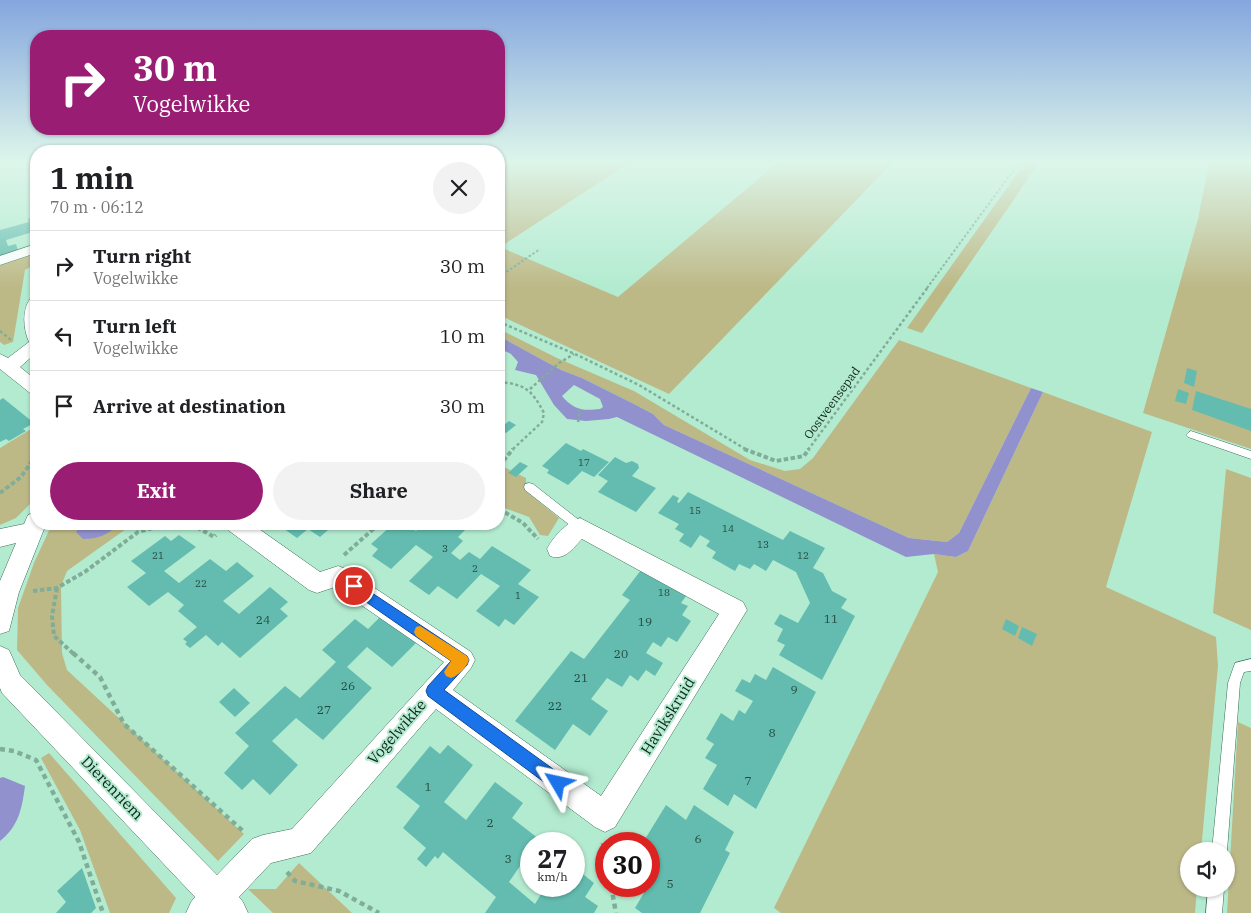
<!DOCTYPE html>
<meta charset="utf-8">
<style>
:root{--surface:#fff;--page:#f2f2f2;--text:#202124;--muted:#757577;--line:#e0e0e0;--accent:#9a1d74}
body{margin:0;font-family:"IBM Plex Serif",serif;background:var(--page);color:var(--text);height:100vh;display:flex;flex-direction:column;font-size:19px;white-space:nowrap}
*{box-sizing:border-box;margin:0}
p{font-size:16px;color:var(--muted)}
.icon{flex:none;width:28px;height:28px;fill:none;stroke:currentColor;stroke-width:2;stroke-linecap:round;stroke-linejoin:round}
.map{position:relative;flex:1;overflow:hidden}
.panel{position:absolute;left:30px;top:145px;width:475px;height:385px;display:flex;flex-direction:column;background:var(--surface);border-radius:20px;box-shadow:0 1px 4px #0004}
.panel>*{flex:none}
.guide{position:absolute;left:30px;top:30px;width:475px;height:105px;border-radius:20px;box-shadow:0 1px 4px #0004;background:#9a1d74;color:#fff;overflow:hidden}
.buttons{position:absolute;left:1180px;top:842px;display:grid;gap:10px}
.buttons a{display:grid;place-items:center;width:55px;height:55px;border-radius:50%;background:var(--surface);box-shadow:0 1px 4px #0004;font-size:25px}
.speed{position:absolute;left:520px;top:832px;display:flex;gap:10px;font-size:25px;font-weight:700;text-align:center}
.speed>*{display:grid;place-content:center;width:65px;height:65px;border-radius:50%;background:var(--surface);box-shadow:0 1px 4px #0004;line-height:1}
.speed small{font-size:12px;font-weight:400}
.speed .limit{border:8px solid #d22;background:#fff;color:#111}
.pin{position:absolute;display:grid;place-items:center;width:42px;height:42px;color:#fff;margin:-21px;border:2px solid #fff;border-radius:50%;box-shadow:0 1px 5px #0007}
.me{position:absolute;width:55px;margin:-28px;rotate:306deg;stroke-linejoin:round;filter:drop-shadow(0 0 4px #0008)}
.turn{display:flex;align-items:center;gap:18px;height:105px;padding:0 20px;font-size:22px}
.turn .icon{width:65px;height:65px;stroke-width:2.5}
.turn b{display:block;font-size:35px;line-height:42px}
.round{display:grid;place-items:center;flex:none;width:52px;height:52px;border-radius:26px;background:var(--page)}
.headline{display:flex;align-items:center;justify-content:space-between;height:85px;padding:0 20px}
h1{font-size:30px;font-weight:800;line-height:38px}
.action{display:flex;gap:10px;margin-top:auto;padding:10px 20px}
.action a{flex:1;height:58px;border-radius:30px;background:var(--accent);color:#fff;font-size:20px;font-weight:800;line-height:58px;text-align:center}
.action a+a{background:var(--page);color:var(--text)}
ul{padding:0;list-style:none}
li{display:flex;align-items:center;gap:15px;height:70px;padding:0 20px;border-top:1px solid var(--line)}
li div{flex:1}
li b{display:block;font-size:19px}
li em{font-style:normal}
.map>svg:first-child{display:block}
.green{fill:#bdb987}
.water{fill:#9191ce;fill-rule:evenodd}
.building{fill:#63bcaf}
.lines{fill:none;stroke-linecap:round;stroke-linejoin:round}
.lane-casing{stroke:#396e57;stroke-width:1}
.street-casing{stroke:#396e57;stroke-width:1}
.path-far3{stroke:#80ad98;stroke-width:2;stroke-dasharray:2.5 2;stroke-linecap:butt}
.path-far2{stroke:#80ad98;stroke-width:2.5;stroke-dasharray:3 2.5;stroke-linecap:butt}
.path-far1{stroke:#80ad98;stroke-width:4;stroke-dasharray:4.5 2.5;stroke-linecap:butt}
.path{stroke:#80ad98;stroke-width:4.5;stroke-dasharray:5 4;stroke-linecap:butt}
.lane{fill:#fff;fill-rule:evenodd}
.street{fill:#fff;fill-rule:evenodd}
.route{fill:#1a73e8;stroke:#114b97}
.slow{fill:#f59e0b}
.labels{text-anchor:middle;stroke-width:4;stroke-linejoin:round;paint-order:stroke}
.number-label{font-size:10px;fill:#234a3f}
.street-label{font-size:12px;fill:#0e241a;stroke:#b3ebd0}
.near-number-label{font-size:12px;fill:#234a3f}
.near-street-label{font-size:15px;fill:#0e241a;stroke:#b3ebd0}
</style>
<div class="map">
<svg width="1251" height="913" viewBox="0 0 1251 913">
<rect width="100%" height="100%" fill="#b3ebd0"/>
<path class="green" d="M 516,160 L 634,160 L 500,247 L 618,297 L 781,160 L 895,160 L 669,394 L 499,315 L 499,170 Z
M 1027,160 L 1041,160 L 922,333 L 907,328 Z
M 1202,160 L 1251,160 L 1251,449 L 1143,413 L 1198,219 L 1209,162 Z
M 36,250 L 36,264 L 25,270 L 13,342 L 4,345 L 0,342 L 0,264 Z
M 499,329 L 557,358 L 634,391 L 750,460 L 785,471 L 800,469 L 813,458 L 899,340 L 1031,388 L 959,533 L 947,542 L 909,538 L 664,425 L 653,414 L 634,404 L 582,378 L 561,370 L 499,336 Z
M 1043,392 L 1152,432 L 1106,587 L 1216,637 L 1218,666 L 1201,851 L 1189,851 L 1189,889 L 1197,889 L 1195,913 L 781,913 L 774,908 L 938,572 L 934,554 L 956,557 L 968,551 Z
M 36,426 L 36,498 L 16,518 L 0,525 L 0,448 Z
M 504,467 L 526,478 L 526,491 L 559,518 L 548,536 L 540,535 L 529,517 L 499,506 L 499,475 Z
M 1226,469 L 1251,478 L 1251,630 L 1213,613 Z
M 52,524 L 80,524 L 76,532 L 114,529 L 118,524 L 133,524 L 67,571 L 61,586 L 62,653 L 67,670 L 244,834 L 218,861 L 47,685 L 17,650 L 18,608 L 34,563 Z
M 1238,722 L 1251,728 L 1251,913 L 1227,913 Z
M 49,753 L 176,898 L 169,913 L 110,913 L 80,830 L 41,758 Z
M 299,863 L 352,913 L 273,913 L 248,889 L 276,889 Z"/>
<path class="water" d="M 499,336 L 561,370 L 582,378 L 634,404 L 653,414 L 664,425 L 909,538 L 947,542 L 959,533 L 1031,388 L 1043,392 L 968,551 L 956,557 L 934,554 L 906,557 L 617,417 L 609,419 L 586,421 L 567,419 L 554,405 L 536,375 L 515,370 L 518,362 L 511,354 L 499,348 ZM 574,385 L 600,399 L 603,407 L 600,409 C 583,411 574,410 562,396 Z
M 80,524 L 118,524 C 109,535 97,539 83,539 L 76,532 Z
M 3,777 L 25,786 C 22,808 19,826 0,841 L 0,778 Z"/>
<path class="building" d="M 36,217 L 36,231 L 6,240 L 8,246 L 16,244 L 18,251 L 0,256 L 0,230 L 29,222 L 28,219 Z
M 1187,368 L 1197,371 L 1194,387 L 1184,383 Z
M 1178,389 L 1189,393 L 1186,404 L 1175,401 Z
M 1196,391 L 1251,409 L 1251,431 L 1192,410 Z
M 3,398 L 34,423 L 23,429 L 26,431 L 9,441 L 6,439 L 0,442 L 0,400 Z
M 509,421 L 516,425 L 506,433 L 499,429 Z
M 566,443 L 581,451 L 583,449 L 609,462 L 594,477 L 582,471 L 568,485 L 547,473 L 549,470 L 542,466 Z
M 615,457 L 626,463 L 632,461 L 638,464 L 639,468 L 632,476 L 656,488 L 636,512 L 598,492 L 608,481 L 598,475 Z
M 520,462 L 528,466 L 516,477 L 508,473 Z
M 688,492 L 783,540 L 790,531 L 825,548 L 813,568 L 823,573 L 832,591 L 847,599 L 841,608 L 855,616 L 822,680 L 779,655 L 785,645 L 777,641 L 783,629 L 774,624 L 780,614 L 798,623 L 810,603 L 796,572 L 773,560 L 766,571 L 754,564 L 750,569 L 739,564 L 735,571 L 712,558 L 716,552 L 706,546 L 710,541 L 700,535 L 691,548 L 679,541 L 684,534 L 675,529 L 679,524 L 658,513 L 673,495 L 679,498 L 677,502 L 679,503 Z
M 277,524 L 335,524 L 320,537 L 308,529 L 297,538 Z
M 393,524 L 404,524 L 416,531 L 424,524 L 463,524 L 468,527 L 458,537 L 463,541 L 451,553 L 460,560 L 469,552 L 480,559 L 492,546 L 531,570 L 518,584 L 539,597 L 514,625 L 505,619 L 499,627 L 476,611 L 500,586 L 481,574 L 457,599 L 438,586 L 429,595 L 409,581 L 433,557 L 416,545 L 391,569 L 372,556 L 378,549 L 371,544 Z
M 179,535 L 196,547 L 164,571 L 179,583 L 210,559 L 226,571 L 237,562 L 254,576 L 223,601 L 239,614 L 270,587 L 288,602 L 280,609 L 288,616 L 240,658 L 222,642 L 218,646 L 206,635 L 190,648 L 185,644 L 187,642 L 183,639 L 197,627 L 178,611 L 184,605 L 168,592 L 149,606 L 127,587 L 146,573 L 131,561 L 165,536 L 171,541 Z
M 644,566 L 689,592 L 681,603 L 688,606 L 682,615 L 691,621 L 677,642 L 668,637 L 661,647 L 653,642 L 646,653 L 663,663 L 655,676 L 646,670 L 638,681 L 630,675 L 622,687 L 607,678 L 591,699 L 608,711 L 590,736 L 573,724 L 555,750 L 515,721 L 571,651 L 584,659 L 630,600 L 622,595 Z
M 380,617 L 416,643 L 392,667 L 367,647 L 347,667 L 372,688 L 323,740 L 296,718 L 272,741 L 298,765 L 270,795 L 253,779 L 242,790 L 224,773 L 249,746 L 235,733 L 285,686 L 300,698 L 336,662 L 322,650 L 355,619 L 368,629 Z
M 1006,619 L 1019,626 L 1015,636 L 1002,629 Z
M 1022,627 L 1037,634 L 1032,646 L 1018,638 Z
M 773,667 L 816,692 L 756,809 L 734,794 L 728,806 L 703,789 L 717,765 L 705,758 L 714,744 L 706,739 L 721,713 L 733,721 L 739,710 L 745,714 L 753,701 L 735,691 L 742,679 L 750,683 L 755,674 L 766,680 Z
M 234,688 L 250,703 L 235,717 L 219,702 Z
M 448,745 L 473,765 L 444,802 L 466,820 L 495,782 L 523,803 L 512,818 L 539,839 L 536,844 L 531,844 L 531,850 L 509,882 L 535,904 L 546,886 L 574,886 L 574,867 L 594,883 L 585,897 L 598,906 L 594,913 L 485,913 L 496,897 L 443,852 L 438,859 L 435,856 L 426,867 L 417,859 L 426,848 L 403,828 L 420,806 L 396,787 L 430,746 L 440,754 Z
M 666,805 L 686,820 L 694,805 L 734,832 L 725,850 L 730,853 L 700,913 L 642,913 L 635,908 L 645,891 L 638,886 L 649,886 L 649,844 L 642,844 Z
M 82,868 L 96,908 L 91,913 L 56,913 L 66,902 L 57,891 Z"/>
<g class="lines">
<g class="lane-casing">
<path id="lane" d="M 1191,431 L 1251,451 L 1251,459 L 1188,437 L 1186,435 L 1188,433 Z
M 529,483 L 533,484 L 584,524 L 585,527 L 584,530 L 580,531 L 576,530 L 525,490 L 524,487 L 525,484 Z
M 1251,659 L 1251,671 L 1244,672 L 1240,683 L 1227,851 L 1212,851 L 1228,683 L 1235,663 Z
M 1208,889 L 1224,889 L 1222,913 L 1206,913 Z"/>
</g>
<g class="street-casing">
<path id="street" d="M 36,244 L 36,253 L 0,265 L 0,256 Z
M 36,297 L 36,353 L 20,367 L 36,380 L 36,395 L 30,393 L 0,369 L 0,354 L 8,358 L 29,342 C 23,329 22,310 30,299 Z
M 36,512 L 36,524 L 46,524 L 19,592 L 9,631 L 0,634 L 0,581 L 16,543 L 0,547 L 0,529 L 24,524 L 28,515 Z
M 580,518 L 743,602 L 747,610 L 615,827 L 605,832 L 595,827 L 436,709 L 311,853 L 271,863 L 239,897 L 243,902 L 248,913 L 186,913 L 191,902 L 195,897 L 2,693 L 0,688 L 0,646 L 9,650 L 20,675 L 217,875 L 252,839 L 263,835 L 292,829 L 444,662 L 335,587 L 317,593 L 309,590 L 228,530 L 225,524 L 252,524 L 320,572 L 338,566 L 346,569 L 471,652 L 475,660 L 471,668 L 453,690 L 601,796 L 719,614 L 582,539 C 572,549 565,561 550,556 L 547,549 C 553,537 567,522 580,518 Z"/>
</g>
<path class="path-far3" d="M 499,277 L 540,249
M 927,288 L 1021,160"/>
<path class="path-far2" d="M 499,322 L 575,354 L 639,385 L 747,450
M 0,331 L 11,340
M 499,382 C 525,384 532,390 544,413 L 542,422 L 512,450
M 530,389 L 559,363 L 574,354
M 578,422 L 580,409
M 808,450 L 928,287"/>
<path class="path-far1" d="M 744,449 L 776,461 L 804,456 L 809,449
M 499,466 L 513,449
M 0,493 L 21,477 L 36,455
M 499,509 L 523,523 L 538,539
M 191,524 L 214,537 L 216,535
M 344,555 L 379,524
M 57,588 L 52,616 L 54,636 L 75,655
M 33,591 L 57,588 L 86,571 L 138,532 L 168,524"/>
<path class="path" d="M 73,653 L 100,677 L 124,724 L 244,832
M 0,749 L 14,751 L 36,760 L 79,842 L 103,913
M 603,843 L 606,862
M 287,872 L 295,881 L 339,891 L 379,913
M 611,886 L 616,913"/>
<use href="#lane" class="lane"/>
<use href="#street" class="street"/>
</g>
<linearGradient id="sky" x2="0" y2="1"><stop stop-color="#85a6de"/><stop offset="0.56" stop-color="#ddf6ea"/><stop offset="1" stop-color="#ddf6ea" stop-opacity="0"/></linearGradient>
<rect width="1251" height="288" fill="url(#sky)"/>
<path class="route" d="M 354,581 L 467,656 L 469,660 L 467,665 L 444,690 L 564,777 L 566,783 L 564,788 L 558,791 L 552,788 L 428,696 L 426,691 L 428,686 L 451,661 L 349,590 L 347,586 L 349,582 Z"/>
<path class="slow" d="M 420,626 L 467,656 L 469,660 C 466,668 459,675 451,678 L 446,676 L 444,672 L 451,661 L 416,636 L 414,632 L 416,627 Z"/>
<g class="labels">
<g class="number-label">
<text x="584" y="466">17</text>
<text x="695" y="514">15</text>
<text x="728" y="532">14</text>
<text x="763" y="548">13</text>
<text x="445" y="552">3</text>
<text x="158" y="559">21</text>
<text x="803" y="559">12</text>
<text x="475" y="572">2</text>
<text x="201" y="587">22</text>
<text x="664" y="596">18</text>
<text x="518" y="599">1</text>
</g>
<g class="street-label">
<text transform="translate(832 403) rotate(-54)" y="4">Oostveensepad</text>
</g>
<g class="near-number-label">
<text x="831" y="623">11</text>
<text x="263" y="624">24</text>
<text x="645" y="626">19</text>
<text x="621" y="658">20</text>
<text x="581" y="682">21</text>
<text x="348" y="690">26</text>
<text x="794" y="694">9</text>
<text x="555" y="710">22</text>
<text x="324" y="714">27</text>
<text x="772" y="737">8</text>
<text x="748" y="785">7</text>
<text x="428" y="791">1</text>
<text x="490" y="827">2</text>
<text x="698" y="843">6</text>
<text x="508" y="863">3</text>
<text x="670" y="888">5</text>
</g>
<g class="near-street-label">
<text transform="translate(668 716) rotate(-58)" y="5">Havikskruid</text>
<text transform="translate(397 732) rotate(-49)" y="5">Vogelwikke</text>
<text transform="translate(112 788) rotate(46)" y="5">Dierenriem</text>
</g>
</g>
</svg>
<div class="buttons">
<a><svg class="icon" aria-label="sound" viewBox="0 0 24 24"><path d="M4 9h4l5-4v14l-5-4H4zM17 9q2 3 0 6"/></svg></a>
</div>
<div class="speed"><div>27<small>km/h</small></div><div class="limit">30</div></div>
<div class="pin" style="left:354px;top:586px;background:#d93025"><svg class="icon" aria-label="arrive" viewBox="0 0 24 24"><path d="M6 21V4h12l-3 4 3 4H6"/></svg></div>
<svg class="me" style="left:558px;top:783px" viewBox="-20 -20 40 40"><path d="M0-17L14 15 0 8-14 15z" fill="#1a73e8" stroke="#fff" stroke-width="4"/></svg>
<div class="guide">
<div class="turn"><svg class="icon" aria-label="right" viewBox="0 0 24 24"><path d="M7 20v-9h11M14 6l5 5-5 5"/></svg><div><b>30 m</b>Vogelwikke</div></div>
</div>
<section class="panel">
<div class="headline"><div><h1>1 min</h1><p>70 m · 06:12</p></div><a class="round"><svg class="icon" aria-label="close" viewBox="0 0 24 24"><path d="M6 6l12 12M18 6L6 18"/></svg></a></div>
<ul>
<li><svg class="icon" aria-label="right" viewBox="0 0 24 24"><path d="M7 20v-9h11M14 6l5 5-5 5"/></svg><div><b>Turn right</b><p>Vogelwikke</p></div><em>30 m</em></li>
<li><svg class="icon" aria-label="left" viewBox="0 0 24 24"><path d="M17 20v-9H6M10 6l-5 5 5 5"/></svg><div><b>Turn left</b><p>Vogelwikke</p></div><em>10 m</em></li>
<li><svg class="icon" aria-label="arrive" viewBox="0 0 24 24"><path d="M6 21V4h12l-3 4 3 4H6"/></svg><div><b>Arrive at destination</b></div><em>30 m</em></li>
</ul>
<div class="action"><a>Exit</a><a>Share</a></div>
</section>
</div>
